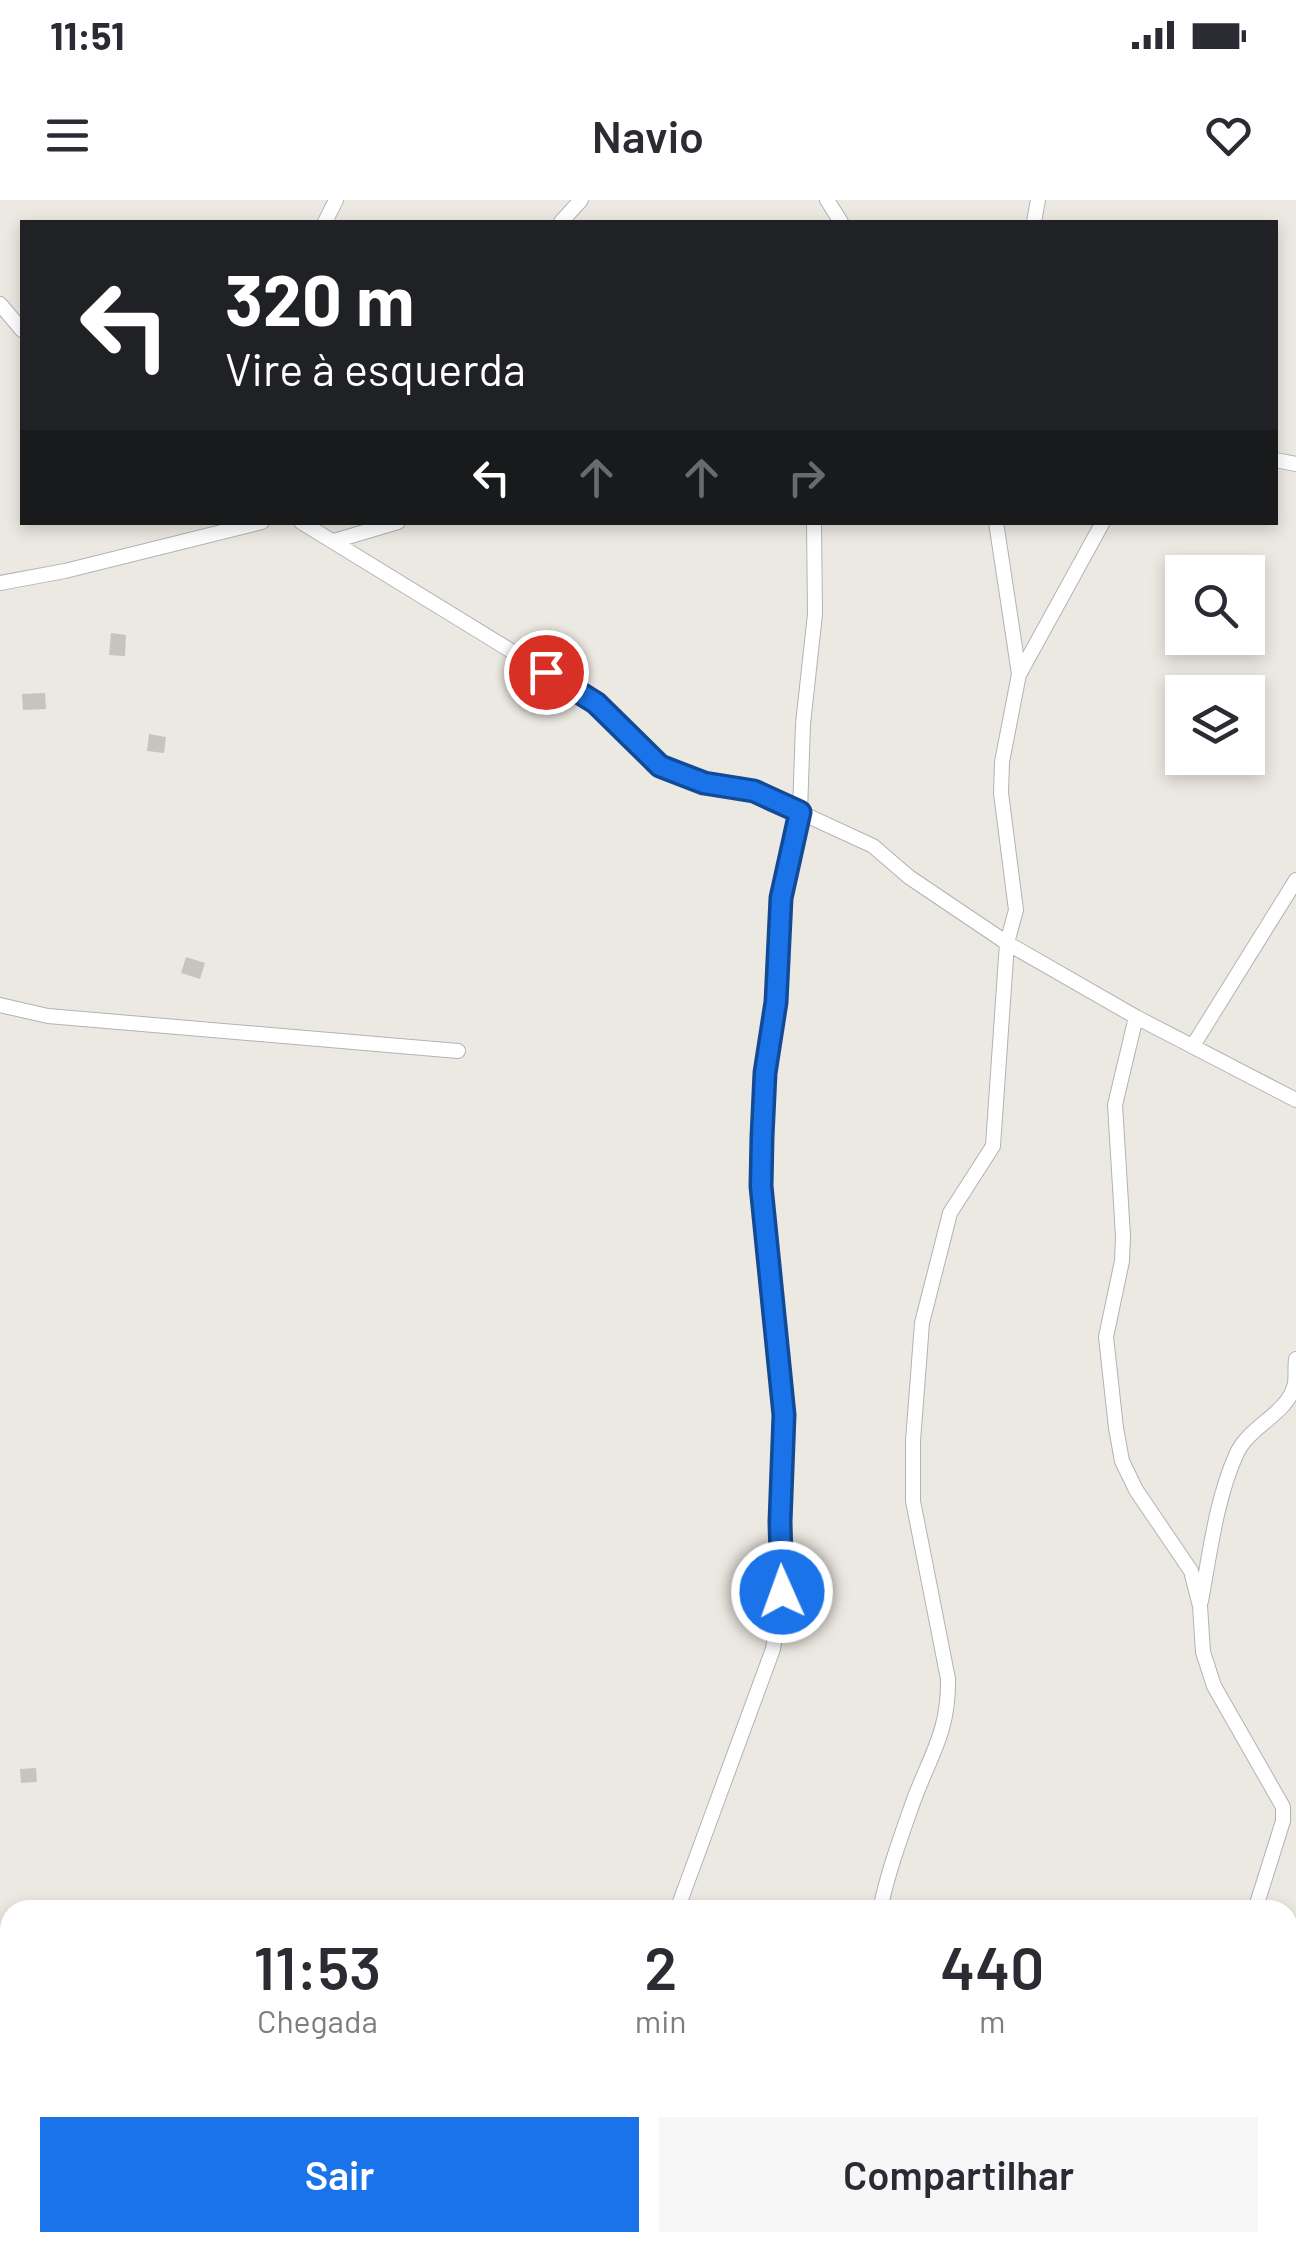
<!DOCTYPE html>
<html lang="pt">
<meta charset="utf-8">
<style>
:root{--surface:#fff;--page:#f7f7f7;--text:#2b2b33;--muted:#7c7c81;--accent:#1a73e8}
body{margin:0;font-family:Barlow,sans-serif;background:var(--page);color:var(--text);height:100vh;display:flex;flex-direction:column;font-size:38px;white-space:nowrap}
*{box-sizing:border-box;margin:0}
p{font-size:32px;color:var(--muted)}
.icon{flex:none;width:55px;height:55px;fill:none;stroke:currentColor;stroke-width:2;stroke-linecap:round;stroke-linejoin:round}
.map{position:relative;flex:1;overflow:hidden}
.sheet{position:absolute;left:0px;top:1700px;width:1298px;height:352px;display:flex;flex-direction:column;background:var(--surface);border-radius:30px 30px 0 0;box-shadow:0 5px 15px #0003}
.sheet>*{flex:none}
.guide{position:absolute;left:20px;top:20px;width:1258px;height:305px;border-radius:0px;box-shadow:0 5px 15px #0003;background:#202124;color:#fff;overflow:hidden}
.buttons{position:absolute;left:1165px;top:355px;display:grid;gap:20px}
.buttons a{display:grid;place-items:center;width:100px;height:100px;border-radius:0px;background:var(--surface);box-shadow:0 5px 15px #0003;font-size:50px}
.pin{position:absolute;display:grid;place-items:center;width:85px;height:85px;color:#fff;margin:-42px;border:5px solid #fff;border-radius:50%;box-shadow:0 2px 10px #0007}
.me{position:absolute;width:110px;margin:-55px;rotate:358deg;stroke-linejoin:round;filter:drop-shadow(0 0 8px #0008)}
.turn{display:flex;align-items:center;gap:35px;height:210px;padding:0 40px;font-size:45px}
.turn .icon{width:130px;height:130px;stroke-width:2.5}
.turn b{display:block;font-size:70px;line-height:85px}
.lanes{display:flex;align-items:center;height:95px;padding:0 40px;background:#0003;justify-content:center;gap:50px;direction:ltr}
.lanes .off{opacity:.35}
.eta{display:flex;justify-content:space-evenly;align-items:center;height:170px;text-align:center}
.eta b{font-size:60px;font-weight:600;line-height:70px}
.button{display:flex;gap:20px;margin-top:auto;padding:20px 40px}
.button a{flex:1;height:115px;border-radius:0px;background:var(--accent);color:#fff;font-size:40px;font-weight:600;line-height:115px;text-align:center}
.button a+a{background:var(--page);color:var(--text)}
.status{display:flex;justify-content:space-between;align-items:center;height:70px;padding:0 50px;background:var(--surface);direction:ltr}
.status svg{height:28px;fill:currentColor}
header{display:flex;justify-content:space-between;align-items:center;height:130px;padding:0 40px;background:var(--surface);font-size:45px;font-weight:600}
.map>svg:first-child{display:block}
.building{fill:#c7c3bf}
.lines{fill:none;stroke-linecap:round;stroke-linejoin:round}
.street-casing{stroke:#b0b3b6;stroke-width:16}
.street{stroke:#fff;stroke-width:14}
.route-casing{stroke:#114b97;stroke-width:25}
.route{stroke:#1a73e8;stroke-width:18}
</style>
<div class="status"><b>11:51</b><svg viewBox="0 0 49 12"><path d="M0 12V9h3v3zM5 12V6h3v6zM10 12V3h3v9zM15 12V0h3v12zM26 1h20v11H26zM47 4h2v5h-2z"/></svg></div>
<header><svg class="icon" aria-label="menu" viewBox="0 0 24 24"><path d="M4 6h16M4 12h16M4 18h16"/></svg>Navio<svg class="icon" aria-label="heart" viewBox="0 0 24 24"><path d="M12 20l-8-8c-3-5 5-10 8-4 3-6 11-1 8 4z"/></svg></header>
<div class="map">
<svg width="1296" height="2051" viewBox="0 0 1296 2051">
<rect width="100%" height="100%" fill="#ece9e2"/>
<path class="building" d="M 111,433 L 126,435 L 125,456 L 109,455 Z
M 45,493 L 46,509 L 23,510 L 22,494 Z
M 149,534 L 166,537 L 164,553 L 147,551 Z
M 186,757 L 205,763 L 200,779 L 181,773 Z
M 36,1568 L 37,1582 L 21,1583 L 20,1569 Z"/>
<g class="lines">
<g class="street-casing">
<path id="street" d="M 827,0 L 841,22
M 325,22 L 336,0
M 561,22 L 581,0
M 1034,22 L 1038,0
M 0,104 L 22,130
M 1275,260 L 1296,264
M 301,322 L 596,503 L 661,566 L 704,583 L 754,591 L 873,646 L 909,677 L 1007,743 L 1136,817 L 1296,900
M 334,341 L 398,322
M 0,383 L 65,371 L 262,322
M 1020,473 L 1103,322
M 0,805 L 48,816 L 458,851
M 1136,817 L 1115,905 L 1123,1036 L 1122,1061 L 1106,1137 L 1116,1228 L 1122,1261 L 1136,1290 L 1191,1371 L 1200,1406 L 1203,1452 L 1214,1486 L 1283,1607 L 1283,1621 L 1255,1710
M 1194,844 L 1296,680
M 1201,1401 C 1210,1353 1216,1300 1236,1255 C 1248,1226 1289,1214 1295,1183 C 1296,1175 1295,1167 1296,1159
M 677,1710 L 773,1449 L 782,1392 L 780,1322 L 784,1215 L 761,986 L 762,937 L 765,873 L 777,803 L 781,699 L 800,612 L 803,524 L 815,414 L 814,322
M 880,1710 C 887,1675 900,1639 912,1605 C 929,1557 949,1533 948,1479 L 913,1301 L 913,1241 L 922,1123 L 950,1013 L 993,946 L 1007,743 L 1016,710 L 1001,593 L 1002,562 L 1019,474 L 996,322
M 1288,1789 L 1296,1791
M 145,2042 L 221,2051
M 1250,2042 L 1253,2051
M 65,2051 L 79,2042
M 268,2051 L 288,2042
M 611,2051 L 613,2042
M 729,2051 L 740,2042
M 1155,2051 L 1160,2042"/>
</g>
<use href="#street" class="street"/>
</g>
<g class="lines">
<g class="route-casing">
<path id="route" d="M 546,472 L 596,503 L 660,566 L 704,583 L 754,591 L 800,612 L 781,698 L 776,802 L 765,873 L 762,937 L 761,986 L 784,1215 L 780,1322 L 782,1392"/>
</g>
<use href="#route" class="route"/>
</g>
</svg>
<div class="buttons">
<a><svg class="icon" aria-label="search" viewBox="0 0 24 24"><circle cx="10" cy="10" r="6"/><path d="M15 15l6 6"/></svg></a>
<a><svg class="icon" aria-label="layers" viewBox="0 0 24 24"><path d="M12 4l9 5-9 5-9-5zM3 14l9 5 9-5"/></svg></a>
</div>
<div class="pin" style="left:546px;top:472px;background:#d93025"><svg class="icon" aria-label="arrive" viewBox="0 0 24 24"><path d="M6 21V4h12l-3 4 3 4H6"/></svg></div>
<svg class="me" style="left:782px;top:1392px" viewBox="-20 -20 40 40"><circle r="17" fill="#1a73e8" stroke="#fff" stroke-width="3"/><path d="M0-11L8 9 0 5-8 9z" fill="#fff"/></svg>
<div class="guide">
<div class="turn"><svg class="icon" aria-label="left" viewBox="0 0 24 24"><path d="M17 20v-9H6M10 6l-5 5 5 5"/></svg><div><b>320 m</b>Vire à esquerda</div></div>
<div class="lanes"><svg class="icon" aria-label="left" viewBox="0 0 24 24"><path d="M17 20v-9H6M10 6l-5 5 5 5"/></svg><svg class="icon off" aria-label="ahead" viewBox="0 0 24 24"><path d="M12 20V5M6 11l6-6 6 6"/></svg><svg class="icon off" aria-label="ahead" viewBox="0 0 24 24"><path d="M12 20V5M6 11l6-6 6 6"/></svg><svg class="icon off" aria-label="right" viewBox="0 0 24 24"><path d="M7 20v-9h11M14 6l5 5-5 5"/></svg></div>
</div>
<section class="sheet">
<div class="eta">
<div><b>11:53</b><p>Chegada</p></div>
<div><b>2</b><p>min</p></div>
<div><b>440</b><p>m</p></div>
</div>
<div class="button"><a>Sair</a><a>Compartilhar</a></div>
</section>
</div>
